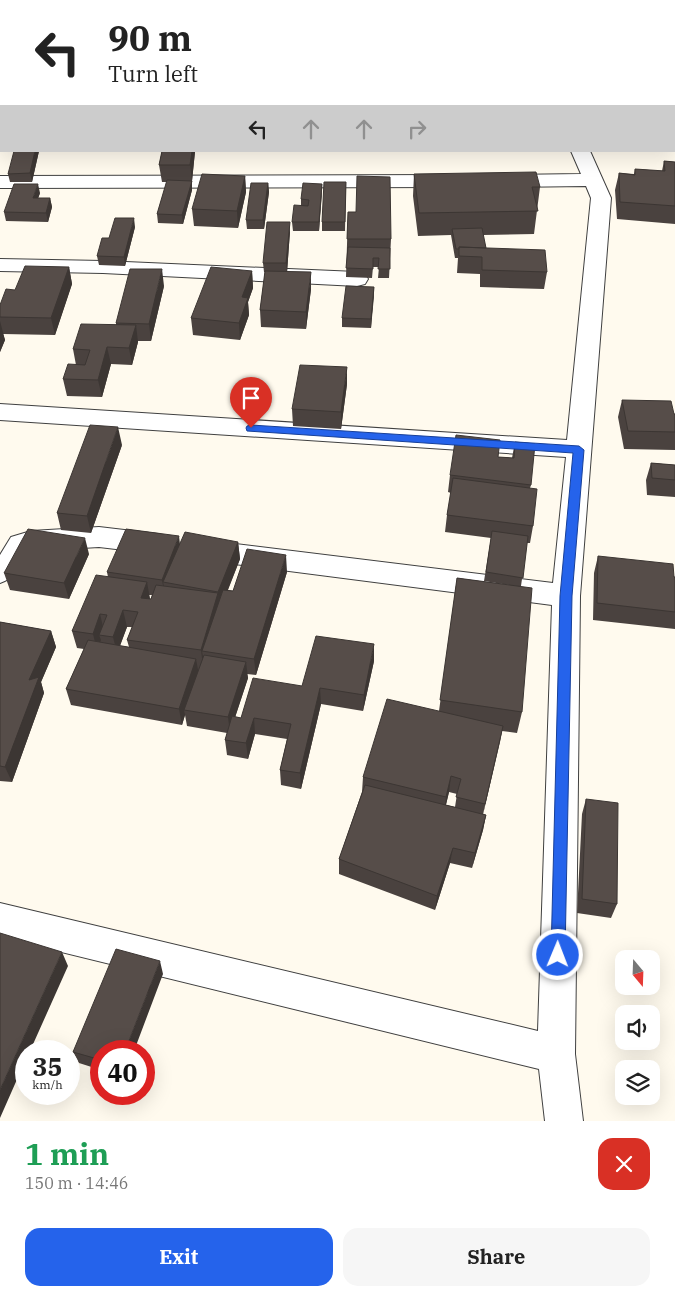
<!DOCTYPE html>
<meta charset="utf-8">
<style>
:root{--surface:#fff;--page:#f6f6f6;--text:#222;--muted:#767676;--accent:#2563eb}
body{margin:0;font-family:"IBM Plex Serif",serif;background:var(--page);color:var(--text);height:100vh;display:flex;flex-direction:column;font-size:19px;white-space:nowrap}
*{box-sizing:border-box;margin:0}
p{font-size:16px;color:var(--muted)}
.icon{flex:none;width:28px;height:28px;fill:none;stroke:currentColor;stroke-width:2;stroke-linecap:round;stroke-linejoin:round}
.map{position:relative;height:1121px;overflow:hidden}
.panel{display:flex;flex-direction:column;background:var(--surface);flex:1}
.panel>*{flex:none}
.banner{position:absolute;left:0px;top:0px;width:675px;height:152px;box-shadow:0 5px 20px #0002;background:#fff;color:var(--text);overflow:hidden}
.needle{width:32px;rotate:161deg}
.buttons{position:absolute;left:615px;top:950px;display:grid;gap:10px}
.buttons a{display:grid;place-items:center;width:45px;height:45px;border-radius:10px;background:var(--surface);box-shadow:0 5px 20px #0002;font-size:25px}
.speed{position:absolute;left:15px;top:1040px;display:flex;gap:10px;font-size:25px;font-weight:700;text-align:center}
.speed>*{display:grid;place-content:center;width:65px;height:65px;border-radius:50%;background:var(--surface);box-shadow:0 5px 20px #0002;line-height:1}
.speed small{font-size:12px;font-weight:400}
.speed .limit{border:8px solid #d22;background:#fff;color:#111}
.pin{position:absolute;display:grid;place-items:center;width:42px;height:42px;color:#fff;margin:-51px -21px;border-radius:50% 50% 50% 0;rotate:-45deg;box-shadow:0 0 5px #0007}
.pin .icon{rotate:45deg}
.me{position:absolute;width:55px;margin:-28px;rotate:1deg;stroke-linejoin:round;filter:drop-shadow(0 0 4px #0008)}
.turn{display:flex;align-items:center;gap:18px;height:105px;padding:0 25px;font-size:22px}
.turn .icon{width:65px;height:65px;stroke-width:2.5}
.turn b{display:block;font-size:35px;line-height:42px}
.lanes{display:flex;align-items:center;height:48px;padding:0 25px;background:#0003;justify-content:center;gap:25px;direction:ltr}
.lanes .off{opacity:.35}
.round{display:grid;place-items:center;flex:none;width:52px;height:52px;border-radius:15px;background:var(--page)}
.summary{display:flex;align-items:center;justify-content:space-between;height:85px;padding:0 25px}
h1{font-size:30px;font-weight:700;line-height:38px;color:#1e9e55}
.primary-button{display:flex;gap:10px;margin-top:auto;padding:10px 25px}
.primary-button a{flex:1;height:58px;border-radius:15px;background:var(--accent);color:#fff;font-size:20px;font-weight:700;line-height:58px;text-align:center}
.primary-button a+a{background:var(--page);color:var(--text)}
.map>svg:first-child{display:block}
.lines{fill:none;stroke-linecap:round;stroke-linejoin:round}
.minor-casing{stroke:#404040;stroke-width:2}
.minor{fill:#fff;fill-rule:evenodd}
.wall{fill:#4a423f;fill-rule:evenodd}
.shaded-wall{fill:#3c3633}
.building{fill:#564d49;stroke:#3c3633}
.route{fill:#2563eb;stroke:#184099}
</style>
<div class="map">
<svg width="675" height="1121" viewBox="0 0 675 1121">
<rect width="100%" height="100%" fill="#fffaee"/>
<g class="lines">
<g class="minor-casing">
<path id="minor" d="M 386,0 L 402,0 L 403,1 L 387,1 Z
M 0,89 L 1,89 L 1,99 L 0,99 Z
M 571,151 L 590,151 L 611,198 L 580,596 L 575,1054 L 583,1121 L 545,1121 L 539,1069 L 0,937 L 0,903 L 538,1031 L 552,605 L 203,560 L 193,557 L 189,550 L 193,543 L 203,540 L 553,583 L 566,457 L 0,420 L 0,404 L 567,440 L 591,198 L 586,186 L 502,187 L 495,185 L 492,181 L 495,177 L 502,175 L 581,174 Z
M 452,175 L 459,177 L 462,181 L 459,185 L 452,187 L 0,188 L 0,176 Z
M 0,259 L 103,261 L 357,272 L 365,274 L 368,279 L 365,284 L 357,286 L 103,273 L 0,271 Z
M 99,527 L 158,534 L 168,537 L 172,544 L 168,551 L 158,554 L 99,547 L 31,551 C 21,565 17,577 0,583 L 0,555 L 11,537 L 31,531 Z"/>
</g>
<use href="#minor" class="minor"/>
</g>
<path class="wall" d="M 39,151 L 32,182 L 10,182 L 8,174 Z
M 162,151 L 217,151 L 195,152 L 192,181 L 192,190 L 183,224 L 158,223 L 157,214 L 167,182 L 162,182 L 159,165 Z
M 664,161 L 675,162 L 675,224 L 617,219 L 615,190 L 619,173 L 634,174 L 635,169 L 662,171 Z
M 414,174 L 540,187 L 534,234 L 483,235 L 486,248 L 547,272 L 544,289 L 480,287 L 480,274 L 457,273 L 458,258 L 455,258 L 451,235 L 418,236 L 413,196 Z
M 245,176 L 246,192 L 238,228 L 194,226 L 192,209 Z
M 346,182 L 345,231 L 322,231 L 322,222 Z
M 268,183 L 269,192 L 264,229 L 247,229 L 246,220 Z
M 322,184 L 319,231 L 293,231 L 292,222 L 301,206 L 301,199 Z
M 40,193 L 38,198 L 50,198 L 52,207 L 48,222 L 6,221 L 4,212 Z
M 348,212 L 391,239 L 389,278 L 378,278 L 379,267 L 373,267 L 372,278 L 346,277 Z
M 135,227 L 125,266 L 99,265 L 97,256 L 109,238 Z
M 290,231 L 287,272 L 311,289 L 306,329 L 261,327 L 260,310 L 265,272 L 264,272 L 263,263 Z
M 69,267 L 72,284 L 55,335 L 3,334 L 5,340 L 0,352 L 0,305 L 15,290 Z
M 252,271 L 253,288 L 248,302 L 249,315 L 240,340 L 193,335 L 191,318 Z
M 164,286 L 151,341 L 138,341 L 138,342 L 132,365 L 111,364 L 102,397 L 67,396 L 63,379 L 76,365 L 73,349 L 116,325 L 116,323 Z
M 374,287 L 371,328 L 342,327 L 342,318 Z
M 347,384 L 341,429 L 293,426 L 292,409 Z
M 622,400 L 675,414 L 675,450 L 624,449 L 618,417 Z
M 515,442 L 531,485 L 530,488 L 533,526 L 530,543 L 527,543 L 521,586 L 522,712 L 517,733 L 502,731 L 483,814 L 486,815 L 483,830 L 472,868 L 450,863 L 435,910 L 339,874 L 339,859 L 362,792 L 363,777 L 439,711 L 457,578 L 509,585 L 484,581 L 491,538 L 445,532 L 447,515 L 451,493 L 448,492 L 450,475 L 498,457 L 512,458 ZM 449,792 L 457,794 L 455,807 L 446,805 Z
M 122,445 L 91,533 L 61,530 L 57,513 Z
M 651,463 L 675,465 L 675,497 L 647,495 L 646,480 Z
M 238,542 L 240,559 L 228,590 L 233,591 L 287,572 L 256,675 L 247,674 L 248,678 L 235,717 L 241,718 L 302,686 L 374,661 L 363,711 L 321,704 L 301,789 L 281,785 L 280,770 L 287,739 L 255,734 L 248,759 L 227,755 L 225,740 L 227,733 L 187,726 L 185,715 L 182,725 L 71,705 L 66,689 L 84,649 L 77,648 L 72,631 L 108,577 L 107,572 L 180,544 ZM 149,595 L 152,595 L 151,599 L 150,599 ZM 127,627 L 132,627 L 127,640 L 129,647 L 120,646 Z
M 89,554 L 69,599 L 10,590 L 4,573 Z
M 598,556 L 675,577 L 675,629 L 593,620 L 594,573 Z
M 0,622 L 51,631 L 56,647 L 41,682 L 44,693 L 12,782 L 0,781 Z
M 586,799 L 617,904 L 611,918 L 577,913 L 582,814 Z
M 163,974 L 101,1051 L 101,1070 L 79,1063 L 73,1052 Z"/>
<path class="shaded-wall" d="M 300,0 L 304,0 L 304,1 L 288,1 Z
M 330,0 L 378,0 L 378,1 L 322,1 Z
M 35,151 L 39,151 L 32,182 L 30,173 Z
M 192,151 L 195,151 L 192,181 L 190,165 Z
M 245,176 L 246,192 L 238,228 L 237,211 Z
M 192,181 L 192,190 L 183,224 L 182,215 Z
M 268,183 L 269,192 L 264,229 L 263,220 Z
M 38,184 L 40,193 L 35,207 L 33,198 Z
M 322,184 L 322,193 L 319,231 L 319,222 Z
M 50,198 L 52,207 L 48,222 L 46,213 Z
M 134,218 L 135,227 L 125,266 L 124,257 Z
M 290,222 L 290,231 L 287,273 L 286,263 Z
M 69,267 L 72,284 L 55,335 L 51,318 Z
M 162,269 L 164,286 L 151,341 L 149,324 Z
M 252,271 L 253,288 L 248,302 L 249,315 L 240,340 L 239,323 L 242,297 Z
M 311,272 L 311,289 L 306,329 L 306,312 Z
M 374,287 L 374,296 L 371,328 L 371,319 Z
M 0,321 L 5,340 L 0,352 Z
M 136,325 L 138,342 L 132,365 L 129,348 Z
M 107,347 L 111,364 L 102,397 L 98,380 Z
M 347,367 L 347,384 L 341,429 L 341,412 Z
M 118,427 L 122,445 L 91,533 L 87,516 Z
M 179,536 L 181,553 L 163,582 L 166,596 L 165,597 L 162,580 Z
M 85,538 L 89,554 L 69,599 L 64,583 Z
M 238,542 L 240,559 L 220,609 L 218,592 Z
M 286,555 L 287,572 L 256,675 L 254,659 Z
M 147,582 L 150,599 L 144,615 L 141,598 Z
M 218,593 L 220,610 L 202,651 L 204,663 L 203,666 L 201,650 Z
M 123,610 L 127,627 L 117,653 L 113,637 Z
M 100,614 L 104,631 L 99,635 L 101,640 L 97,650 L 93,634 Z
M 51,631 L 56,647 L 41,682 L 44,693 L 12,782 L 5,767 L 29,680 Z
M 374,644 L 374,661 L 363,711 L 364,695 Z
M 196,659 L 199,675 L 184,710 L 185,715 L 182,725 L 179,709 Z
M 246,662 L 248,678 L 230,733 L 228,717 Z
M 320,688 L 321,704 L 301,789 L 300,773 Z
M 254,718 L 255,734 L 248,759 L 246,743 Z
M 503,726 L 500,742 L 482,819 L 485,804 Z
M 451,776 L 449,792 L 444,812 L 446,797 Z
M 486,815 L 483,830 L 472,868 L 475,853 Z
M 453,848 L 450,863 L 435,910 L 437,896 Z
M 62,952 L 68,966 L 30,1051 L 26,1051 L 26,1059 L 0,1118 L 0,1090 Z
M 160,961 L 163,974 L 134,1051 L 125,1051 Z"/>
<path class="building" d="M 143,0 L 210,0 L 210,1 L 142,1 Z
M 266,0 L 300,0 L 288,1 L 267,1 Z
M 310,0 L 315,0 L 316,1 L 306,1 Z
M 14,151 L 35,151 L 30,173 L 8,174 Z
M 162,151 L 192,151 L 190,165 L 159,165 Z
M 664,161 L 675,162 L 675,206 L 620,202 L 619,173 L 635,175 L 635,169 L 665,171 Z
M 536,172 L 540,187 L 532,187 L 538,211 L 419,213 L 414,174 Z
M 202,174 L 245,176 L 237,211 L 192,209 Z
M 357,176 L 390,177 L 391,239 L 347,239 L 348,212 L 356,212 Z
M 167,180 L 192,181 L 182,215 L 157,214 Z
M 324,182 L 346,182 L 345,222 L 322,222 Z
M 251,183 L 268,183 L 263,220 L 246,220 Z
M 303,183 L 322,184 L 319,222 L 292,222 L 294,205 L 308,206 L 309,200 L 301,199 Z
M 14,184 L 38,184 L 33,198 L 50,198 L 46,213 L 4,212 Z
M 115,218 L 134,218 L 124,257 L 97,256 L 102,238 L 109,238 Z
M 267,222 L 290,222 L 286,263 L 263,263 Z
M 482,228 L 486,248 L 459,247 L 459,249 L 456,249 L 452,229 Z
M 348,247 L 390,248 L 390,269 L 378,269 L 379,258 L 373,258 L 373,269 L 346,268 Z
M 459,247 L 545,250 L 547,272 L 482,270 L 482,257 L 459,256 Z
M 25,266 L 69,267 L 51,318 L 0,317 L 0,305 L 6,289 L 15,290 Z
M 211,267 L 252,271 L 242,297 L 248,298 L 239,323 L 191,318 Z
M 130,269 L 162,269 L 149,324 L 116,323 Z
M 265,271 L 311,272 L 306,312 L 260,310 Z
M 346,286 L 374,287 L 371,319 L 342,318 Z
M 81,324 L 136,325 L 129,348 L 107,347 L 98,380 L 63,379 L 68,364 L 85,365 L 90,350 L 73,349 Z
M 300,365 L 347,367 L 341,412 L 292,409 Z
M 622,400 L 671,401 L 674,414 L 675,414 L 675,432 L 628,431 Z
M 90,425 L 118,427 L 87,516 L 57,513 Z
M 456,435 L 500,440 L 498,457 L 514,458 L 515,442 L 535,444 L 531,485 L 450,475 Z
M 651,463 L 675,465 L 675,480 L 652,478 Z
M 453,478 L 537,489 L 533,526 L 447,515 Z
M 28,529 L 85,538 L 64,583 L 4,573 Z
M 126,529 L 179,536 L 162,580 L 107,572 Z
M 492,531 L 528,536 L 523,578 L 486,572 Z
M 185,532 L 238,542 L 218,592 L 163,582 Z
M 247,549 L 286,555 L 254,659 L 202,651 L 223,590 L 233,591 Z
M 598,556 L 673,564 L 674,577 L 675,577 L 675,612 L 597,603 Z
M 96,575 L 147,582 L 141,598 L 151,599 L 156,585 L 218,593 L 201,650 L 127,640 L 138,612 L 123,610 L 113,637 L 99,635 L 107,615 L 100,614 L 93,634 L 72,631 Z
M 457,578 L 532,588 L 522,712 L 440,700 Z
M 0,622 L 51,631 L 29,680 L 39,677 L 5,767 L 0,766 Z
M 316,636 L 374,644 L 364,695 L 320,688 L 300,773 L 280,770 L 291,724 L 254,718 L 246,743 L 225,740 L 232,716 L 241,718 L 253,678 L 302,686 Z
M 88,640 L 196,659 L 179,709 L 66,689 Z
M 204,655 L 246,662 L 228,717 L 184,710 Z
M 387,699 L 503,726 L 485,804 L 456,797 L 461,779 L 451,776 L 446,797 L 363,777 Z
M 365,785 L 486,815 L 475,853 L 453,848 L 437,896 L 339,859 Z
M 586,799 L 618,803 L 617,904 L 582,899 Z
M 0,933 L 62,952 L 0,1090 Z
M 116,949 L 160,961 L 125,1051 L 101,1051 L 101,1060 L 73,1052 Z"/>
<path class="route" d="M 251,425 L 579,446 L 584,450 L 572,596 L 565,955 L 563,960 L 558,962 L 553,960 L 551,955 L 560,596 L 573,453 L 247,431 L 246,428 L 247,426 Z"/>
</svg>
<div class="buttons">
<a><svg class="needle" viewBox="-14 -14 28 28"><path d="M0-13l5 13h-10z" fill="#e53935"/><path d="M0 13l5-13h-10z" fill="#767676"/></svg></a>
<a><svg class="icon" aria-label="sound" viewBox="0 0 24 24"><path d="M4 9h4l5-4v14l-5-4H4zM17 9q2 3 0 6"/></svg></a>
<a><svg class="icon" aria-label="layers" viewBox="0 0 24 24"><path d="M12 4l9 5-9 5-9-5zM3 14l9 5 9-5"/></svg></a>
</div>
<div class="speed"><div>35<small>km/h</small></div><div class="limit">40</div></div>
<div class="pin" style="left:251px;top:428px;background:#d93025"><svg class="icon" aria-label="arrive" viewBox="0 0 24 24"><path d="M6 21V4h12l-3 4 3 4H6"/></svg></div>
<svg class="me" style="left:558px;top:955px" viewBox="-20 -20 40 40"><circle r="17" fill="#2563eb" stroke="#fff" stroke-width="3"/><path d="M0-11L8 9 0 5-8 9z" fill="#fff"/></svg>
<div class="banner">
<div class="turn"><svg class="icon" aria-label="left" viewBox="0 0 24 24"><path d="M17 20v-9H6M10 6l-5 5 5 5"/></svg><div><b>90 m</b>Turn left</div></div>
<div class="lanes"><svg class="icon" aria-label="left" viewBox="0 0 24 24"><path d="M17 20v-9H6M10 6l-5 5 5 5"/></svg><svg class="icon off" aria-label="ahead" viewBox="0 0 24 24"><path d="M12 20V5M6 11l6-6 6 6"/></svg><svg class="icon off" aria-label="ahead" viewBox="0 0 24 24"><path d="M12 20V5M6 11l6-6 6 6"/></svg><svg class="icon off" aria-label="right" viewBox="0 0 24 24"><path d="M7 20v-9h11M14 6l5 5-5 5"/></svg></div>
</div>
</div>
<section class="panel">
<div class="summary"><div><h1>1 min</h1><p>150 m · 14:46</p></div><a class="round" style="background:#d93025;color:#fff"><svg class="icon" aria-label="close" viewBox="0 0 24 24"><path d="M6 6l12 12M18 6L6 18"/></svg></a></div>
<div class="primary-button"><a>Exit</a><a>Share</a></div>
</section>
